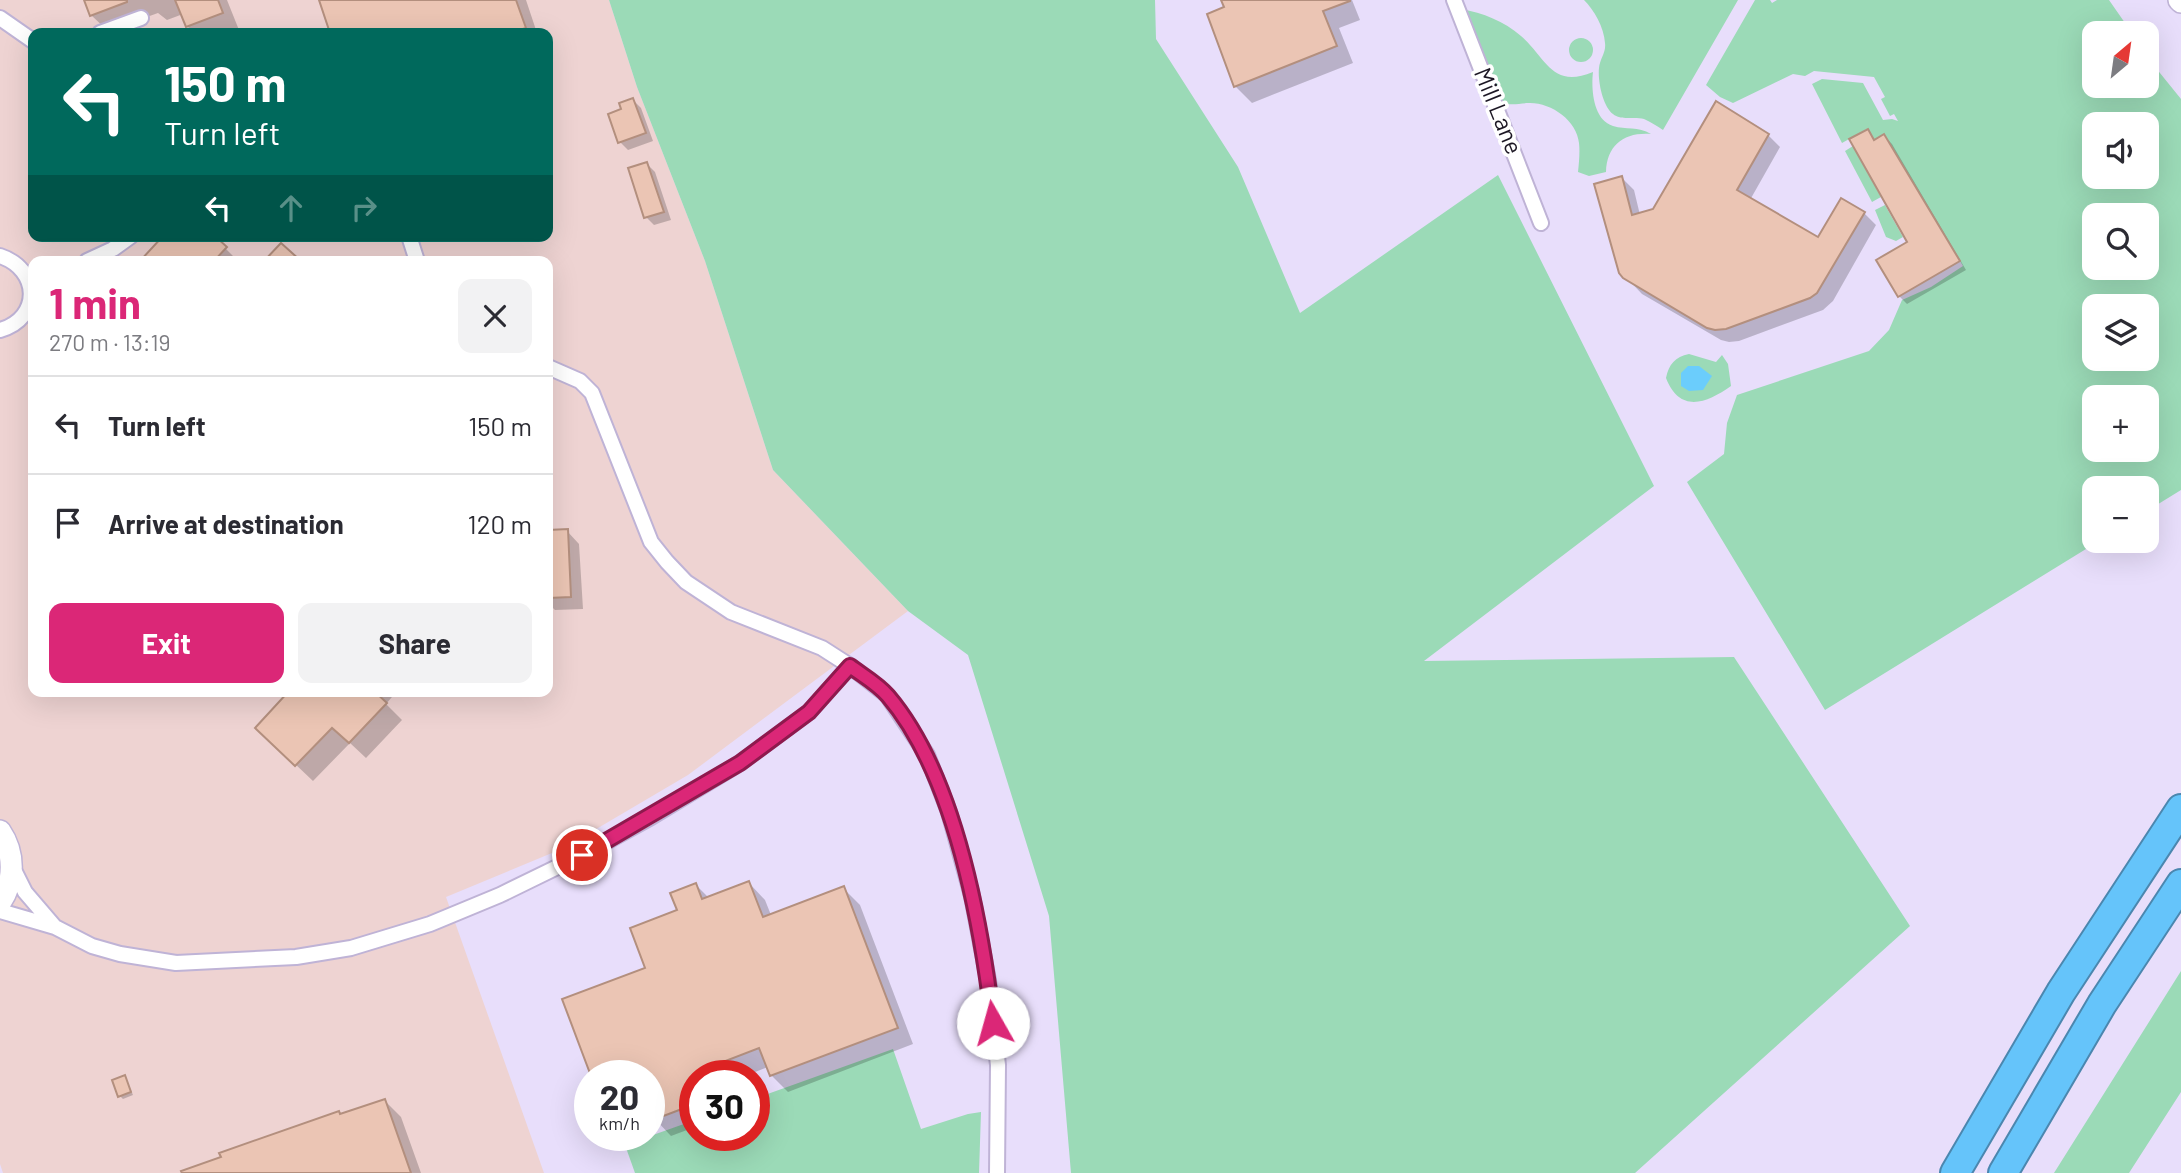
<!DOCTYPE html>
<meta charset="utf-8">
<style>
:root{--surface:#fff;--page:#f2f2f3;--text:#2b2b33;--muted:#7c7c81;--line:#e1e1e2;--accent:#db2777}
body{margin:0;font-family:Barlow,sans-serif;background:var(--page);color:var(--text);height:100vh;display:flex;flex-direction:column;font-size:26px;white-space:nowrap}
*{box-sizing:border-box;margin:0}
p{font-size:23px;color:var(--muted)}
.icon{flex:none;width:38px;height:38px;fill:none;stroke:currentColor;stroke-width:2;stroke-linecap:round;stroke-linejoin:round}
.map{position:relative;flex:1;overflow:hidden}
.side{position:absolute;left:28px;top:256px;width:525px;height:441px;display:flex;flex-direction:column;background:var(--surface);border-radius:14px;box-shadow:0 7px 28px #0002}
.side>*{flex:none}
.top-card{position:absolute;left:28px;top:28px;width:525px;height:214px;border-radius:14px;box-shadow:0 7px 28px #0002;background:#00695c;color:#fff;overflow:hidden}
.needle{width:46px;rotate:29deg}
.controls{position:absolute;left:2082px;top:21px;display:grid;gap:14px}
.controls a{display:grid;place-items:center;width:77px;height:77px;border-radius:14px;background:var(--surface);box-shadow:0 7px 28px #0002;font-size:35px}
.speed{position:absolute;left:574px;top:1060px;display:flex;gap:14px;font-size:35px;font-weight:700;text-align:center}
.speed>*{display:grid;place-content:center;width:91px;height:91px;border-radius:50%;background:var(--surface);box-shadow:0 7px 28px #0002;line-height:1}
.speed small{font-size:18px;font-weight:400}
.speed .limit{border:10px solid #d22;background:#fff;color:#111}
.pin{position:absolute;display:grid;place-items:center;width:60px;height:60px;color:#fff;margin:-30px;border:4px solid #fff;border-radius:50%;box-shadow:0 2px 7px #0007}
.me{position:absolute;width:77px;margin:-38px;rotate:353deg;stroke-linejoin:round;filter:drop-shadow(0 0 5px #0008)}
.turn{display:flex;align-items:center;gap:24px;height:147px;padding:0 21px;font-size:32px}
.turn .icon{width:91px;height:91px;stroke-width:2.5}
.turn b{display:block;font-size:49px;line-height:60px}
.lanes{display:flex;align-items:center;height:66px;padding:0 21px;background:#0003;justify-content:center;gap:35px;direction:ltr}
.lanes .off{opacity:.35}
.round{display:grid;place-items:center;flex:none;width:74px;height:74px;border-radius:14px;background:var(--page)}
.overview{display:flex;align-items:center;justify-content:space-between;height:119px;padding:0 21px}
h1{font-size:42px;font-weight:700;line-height:52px;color:var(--accent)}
.action{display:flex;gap:14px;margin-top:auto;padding:14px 21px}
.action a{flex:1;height:80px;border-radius:14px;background:var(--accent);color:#fff;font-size:28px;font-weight:700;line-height:80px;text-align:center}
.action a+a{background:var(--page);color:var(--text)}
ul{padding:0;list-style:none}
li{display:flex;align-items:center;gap:21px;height:98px;padding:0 21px;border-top:2px solid var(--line)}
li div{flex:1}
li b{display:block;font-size:26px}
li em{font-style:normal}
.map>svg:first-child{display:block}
.commercial{fill:#eed3d2;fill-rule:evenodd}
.green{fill:#9bdab7;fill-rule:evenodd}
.water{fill:#6bcdfc}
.shadow{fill:#0003}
.building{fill:#ebc5b4;stroke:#b38f7e;stroke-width:2}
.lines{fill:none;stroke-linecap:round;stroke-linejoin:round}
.street-casing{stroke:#bfb3d6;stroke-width:18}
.secondary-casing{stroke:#bfb3d6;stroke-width:24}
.highway-casing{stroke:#4b87af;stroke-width:32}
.street{stroke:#fff;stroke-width:14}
.secondary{stroke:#fff;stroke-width:21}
.highway{stroke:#65c4fa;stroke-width:28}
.route-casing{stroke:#8e194d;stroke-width:18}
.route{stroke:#db2777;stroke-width:12}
.labels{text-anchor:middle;stroke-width:7;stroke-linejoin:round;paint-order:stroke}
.street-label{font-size:24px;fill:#1c1724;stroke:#fff}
</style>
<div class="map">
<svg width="2181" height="1173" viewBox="0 0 2181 1173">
<rect width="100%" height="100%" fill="#e8defb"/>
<path class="commercial" d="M 0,0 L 609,0 L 637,87 L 705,261 L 773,470 L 908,611 L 688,775 L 564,848 L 446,897 L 544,1173 L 3,1173 L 0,1164 ZM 33,33 L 548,33 L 548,236 L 33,236 ZM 33,261 L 548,261 L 548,691 L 33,691 Z"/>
<path class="green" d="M 609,0 L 1155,0 L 1156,39 L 1238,167 L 1300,313 L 1498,175 L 1654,486 L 1424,661 L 1734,657 L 1910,926 L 1635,1173 L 1071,1173 L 1049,916 L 968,655 L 908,611 L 773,470 L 705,261 L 637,87 Z
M 1584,0 L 1738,0 L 1663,130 C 1657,126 1651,122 1644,119 C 1634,116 1621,121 1613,114 C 1602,106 1596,75 1600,63 C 1602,56 1606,51 1605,43 C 1604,27 1594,10 1584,0 Z
M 1755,0 L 1770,0 L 1772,3 L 1777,0 L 2109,0 L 2132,33 L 2095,33 L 2095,86 L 2147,86 L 2147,57 L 2181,99 L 2181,490 L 2147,511 L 2147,488 L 2095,488 L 2095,541 L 2099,541 L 1825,710 L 1687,482 L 1724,454 L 1727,423 L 1737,395 L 1869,351 L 1889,330 L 1902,300 L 1931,287 L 1963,266 L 1943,233 L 1930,240 L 1933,220 L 1884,135 L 1874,140 L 1867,129 L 1842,143 L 1812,84 L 1822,79 L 1863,83 L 1883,120 L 1892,119 L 1898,121 L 1894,114 L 1890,116 L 1881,99 L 1885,97 L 1874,77 L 1814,71 L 1805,76 L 1793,74 L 1733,103 L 1720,97 L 1706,85 ZM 2095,124 L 2147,124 L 2147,177 L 2095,177 ZM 2095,215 L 2147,215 L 2147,268 L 2095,268 ZM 2095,306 L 2147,306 L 2147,359 L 2095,359 ZM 2095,397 L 2147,397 L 2147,450 L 2095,450 Z
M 1461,9 C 1483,13 1504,21 1521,36 C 1547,59 1552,89 1593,72 C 1591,89 1593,120 1613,126 C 1626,130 1638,126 1651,134 C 1624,132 1607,145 1606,172 L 1589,176 L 1578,172 C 1579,163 1580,152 1579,143 C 1577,121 1552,103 1530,103 C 1520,103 1513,106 1502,103 Z
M1569 50a12 12 0 1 1 24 0a12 12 0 1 1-24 0Z
M 1853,146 L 1881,197 L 1872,202 L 1845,151 Z
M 1885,205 L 1903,237 L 1896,241 L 1886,237 L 1875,210 Z
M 1689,354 L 1716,362 L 1722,355 L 1728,364 L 1731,386 C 1707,403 1680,414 1666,378 C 1669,364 1675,357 1689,354 Z
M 2181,971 L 2181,1092 L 2129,1173 L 2054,1173 Z
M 893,1049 L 921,1129 L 968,1114 L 981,1112 L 979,1173 L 635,1173 L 625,1145 L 695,1120 L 695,1136 L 754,1136 L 754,1099 Z"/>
<path class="water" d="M 1688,366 L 1699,366 L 1712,376 L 1703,390 L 1689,391 L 1681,386 L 1681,373 Z"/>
<path class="shadow" d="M 86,0 L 227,0 L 239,30 L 229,33 L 194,33 L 187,26 L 183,14 L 167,20 L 158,13 L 108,31 L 91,15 Z
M 321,0 L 526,0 L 537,33 L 332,33 Z
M 1229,0 L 1352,0 L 1360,20 L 1339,28 L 1353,63 L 1252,103 L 1235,86 L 1227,8 Z
M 633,100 L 641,108 L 653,141 L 628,150 L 620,142 L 624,110 Z
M 1867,131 L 1876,141 L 1884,136 L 1892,144 L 1966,270 L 1907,304 L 1899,296 L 1909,243 Z
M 1768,135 L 1780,147 L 1750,200 L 1818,240 L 1864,213 L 1876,225 L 1833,301 L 1823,310 L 1739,341 L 1729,342 L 1721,340 L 1642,294 L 1621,272 L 1622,178 L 1634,190 L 1640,215 L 1655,211 Z
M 647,164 L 655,172 L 671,220 L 654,225 L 646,217 Z
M 213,236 L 238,261 L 142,261 Z
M 567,531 L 579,544 L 583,609 L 555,610 L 548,603 L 548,532 Z
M 292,691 L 397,691 L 386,704 L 402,720 L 366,758 L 350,743 L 313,781 L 274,744 Z
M 749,883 L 765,900 L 771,915 L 843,888 L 860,905 L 913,1044 L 788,1092 L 771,1075 L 768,1067 L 745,1076 L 695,1076 L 695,1127 L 671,1136 L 655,1119 L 649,1076 L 593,1076 L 564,1000 L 647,969 L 696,885 L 709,898 Z
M 125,1077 L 133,1095 L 123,1099 L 120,1096 Z
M 385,1101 L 401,1117 L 421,1173 L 180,1173 Z"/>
<path class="building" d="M 84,0 L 127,0 L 127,2 L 90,16 Z
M 175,0 L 218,0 L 223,13 L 186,27 Z
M 319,0 L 516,0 L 526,28 L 510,33 L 330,33 Z
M 1221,0 L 1350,0 L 1350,1 L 1323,11 L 1337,46 L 1234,87 L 1207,14 L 1224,7 Z
M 633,98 L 646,133 L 618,143 L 608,114 L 621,109 L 619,103 Z
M 1716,101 L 1769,134 L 1737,190 L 1818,237 L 1841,198 L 1865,212 L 1817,293 L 1810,298 L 1726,329 L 1715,330 L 1707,328 L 1623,278 L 1619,273 L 1594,184 L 1622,176 L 1632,215 L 1653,209 Z
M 1868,129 L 1874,140 L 1884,134 L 1960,261 L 1898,297 L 1876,260 L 1907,242 L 1849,139 Z
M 647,162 L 664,212 L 644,218 L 628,168 Z
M 163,236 L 215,236 L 227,247 L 214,261 L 140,261 Z
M 281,243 L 301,261 L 264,261 Z
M 568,529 L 571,597 L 548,598 L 548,530 Z
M 289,691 L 374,691 L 387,703 L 349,743 L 332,728 L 295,766 L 255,728 Z
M 749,881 L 763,917 L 844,886 L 898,1028 L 770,1076 L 759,1048 L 720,1063 L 725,1076 L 695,1076 L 695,1104 L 653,1120 L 649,1110 L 649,1076 L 636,1076 L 632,1066 L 606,1076 L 591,1076 L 562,999 L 645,968 L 630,928 L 677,910 L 670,893 L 696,883 L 702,899 Z
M 125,1075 L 131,1092 L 118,1097 L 112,1080 Z
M 385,1099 L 411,1173 L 182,1173 L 181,1171 L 221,1157 L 219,1153 L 339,1111 L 340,1114 Z"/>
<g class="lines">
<g class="street-casing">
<path id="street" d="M 1454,0 L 1541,223
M 0,18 L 33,41
M 100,33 L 141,18
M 409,236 L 417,261
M 0,256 C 40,269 42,318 0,330
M 87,261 L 113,249 L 131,236
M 548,367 L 580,381 L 592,393 L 651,542 L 667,562 L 686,582 L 731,612 L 822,648 L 850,666 L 887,695 L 927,755 L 949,812 L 972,896 L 988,980 L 998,1065 L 997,1173
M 12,866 L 25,892 L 55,927
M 0,911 L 55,927 L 92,946 L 120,954 L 176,963 L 296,957 L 351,948 L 430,924 L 500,895 L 582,855 L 651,817 L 740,763 L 809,712 L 850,666"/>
</g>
<g class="secondary-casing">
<path id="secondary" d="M 2179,0 L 2181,2
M 0,831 C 15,853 15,881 0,903"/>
</g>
<g class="highway-casing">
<path id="highway" d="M 1955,1173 L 2061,992 L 2181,809
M 2003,1173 L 2102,1004 L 2181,884"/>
</g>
<use href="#street" class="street"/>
<use href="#secondary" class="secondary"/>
<use href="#highway" class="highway"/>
</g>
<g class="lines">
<g class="route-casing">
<path id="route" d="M 582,855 L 740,763 L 809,712 L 850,666 C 862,675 878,684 888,696 C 955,775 981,922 993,1023"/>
</g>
<use href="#route" class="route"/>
</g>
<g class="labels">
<g class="street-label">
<text transform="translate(1498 111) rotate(68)" y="8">Mill Lane</text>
</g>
</g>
</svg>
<div class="controls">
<a><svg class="needle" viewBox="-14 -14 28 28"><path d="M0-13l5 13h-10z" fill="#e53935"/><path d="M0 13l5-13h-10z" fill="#7c7c81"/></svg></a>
<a><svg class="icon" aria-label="sound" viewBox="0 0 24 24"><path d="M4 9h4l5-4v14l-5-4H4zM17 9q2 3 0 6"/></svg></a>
<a><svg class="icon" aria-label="search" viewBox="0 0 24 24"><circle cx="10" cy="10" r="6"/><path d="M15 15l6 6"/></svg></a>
<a><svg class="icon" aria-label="layers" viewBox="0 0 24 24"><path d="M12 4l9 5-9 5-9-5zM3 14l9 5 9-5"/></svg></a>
<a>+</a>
<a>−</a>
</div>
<div class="speed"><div>20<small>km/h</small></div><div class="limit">30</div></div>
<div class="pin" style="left:582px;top:855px;background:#d93025"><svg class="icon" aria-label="arrive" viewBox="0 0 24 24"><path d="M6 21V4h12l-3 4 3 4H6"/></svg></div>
<svg class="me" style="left:993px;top:1023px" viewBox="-20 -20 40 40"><circle r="19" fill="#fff"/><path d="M0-13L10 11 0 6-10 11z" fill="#db2777"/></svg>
<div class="top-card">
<div class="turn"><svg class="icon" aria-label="left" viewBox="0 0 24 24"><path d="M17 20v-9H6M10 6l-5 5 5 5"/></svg><div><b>150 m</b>Turn left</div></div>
<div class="lanes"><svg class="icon" aria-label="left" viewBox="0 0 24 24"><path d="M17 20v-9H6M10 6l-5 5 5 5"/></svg><svg class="icon off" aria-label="ahead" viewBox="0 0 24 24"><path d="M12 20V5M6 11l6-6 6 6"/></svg><svg class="icon off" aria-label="right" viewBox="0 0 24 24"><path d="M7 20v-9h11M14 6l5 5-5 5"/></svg></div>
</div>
<section class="side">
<div class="overview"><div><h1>1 min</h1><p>270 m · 13:19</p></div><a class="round"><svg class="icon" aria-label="close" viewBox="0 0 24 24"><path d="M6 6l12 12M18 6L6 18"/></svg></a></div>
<ul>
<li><svg class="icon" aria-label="left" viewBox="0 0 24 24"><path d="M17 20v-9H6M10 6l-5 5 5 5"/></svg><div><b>Turn left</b></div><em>150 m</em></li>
<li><svg class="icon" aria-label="arrive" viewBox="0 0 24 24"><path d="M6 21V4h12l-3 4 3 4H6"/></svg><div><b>Arrive at destination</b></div><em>120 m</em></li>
</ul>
<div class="action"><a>Exit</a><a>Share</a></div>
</section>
</div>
